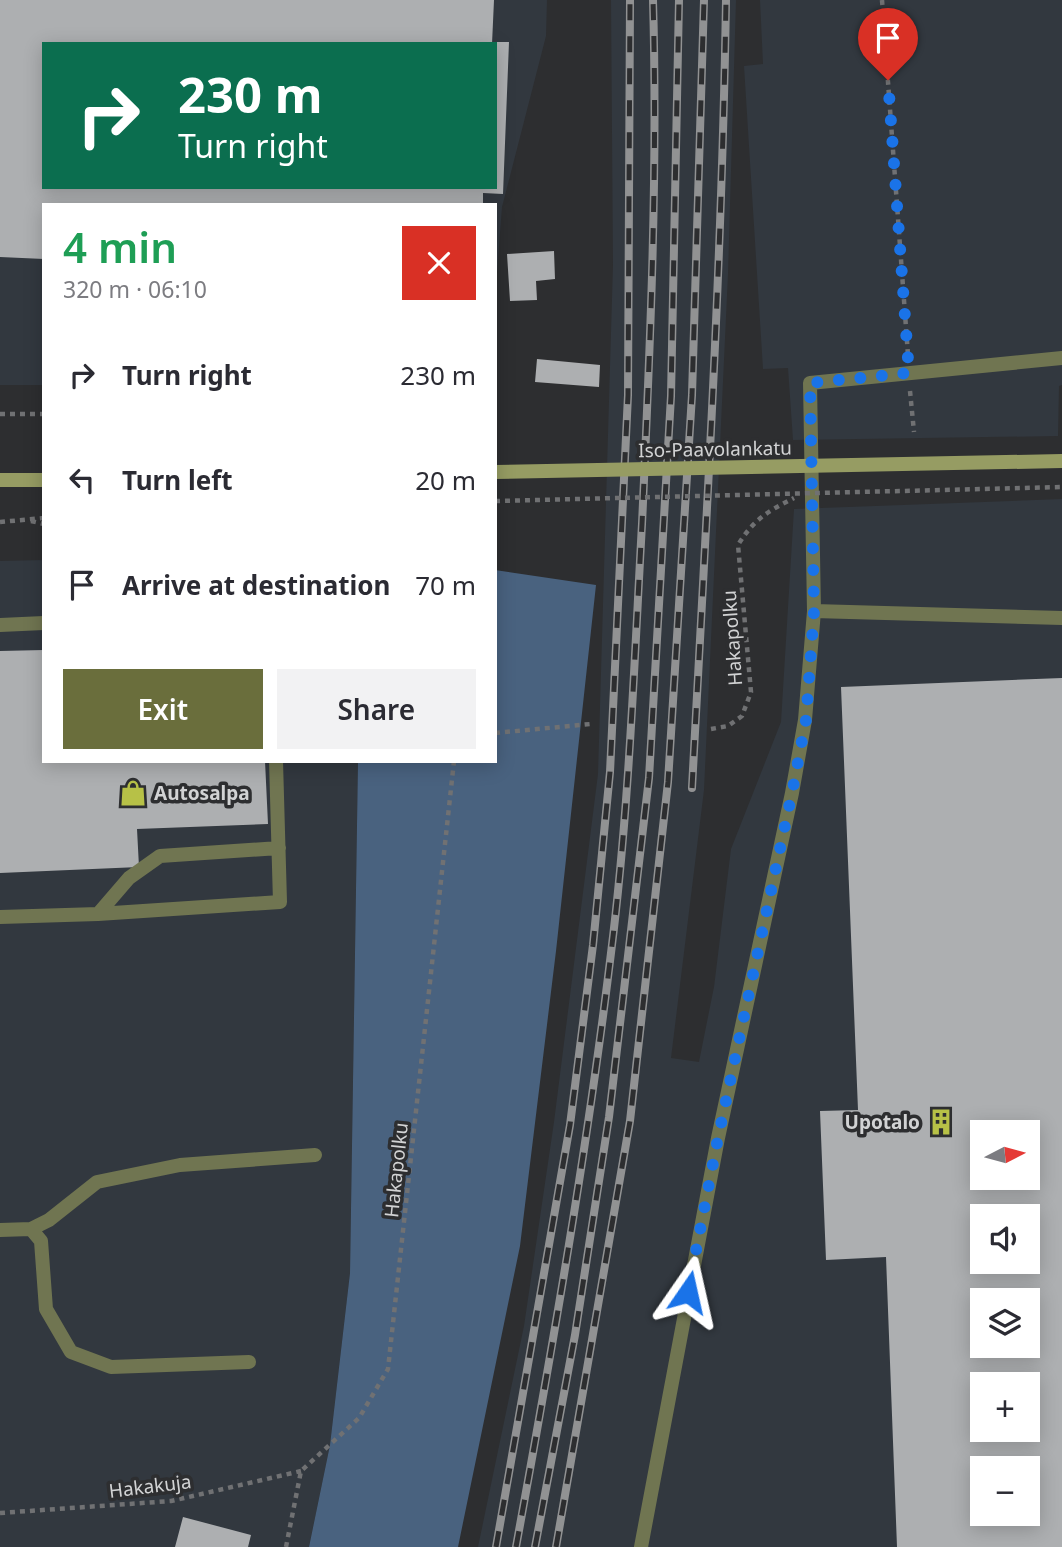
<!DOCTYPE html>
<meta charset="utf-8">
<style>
:root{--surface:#fff;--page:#f2f2f3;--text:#2b2b33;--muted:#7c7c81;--accent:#6a6e3c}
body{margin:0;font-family:"Noto Sans",sans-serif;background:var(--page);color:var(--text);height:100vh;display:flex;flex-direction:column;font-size:26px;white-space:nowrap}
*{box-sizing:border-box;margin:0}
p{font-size:23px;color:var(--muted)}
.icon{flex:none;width:38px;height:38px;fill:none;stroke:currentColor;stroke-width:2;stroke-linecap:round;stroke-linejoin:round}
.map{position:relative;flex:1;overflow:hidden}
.details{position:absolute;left:42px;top:203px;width:455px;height:560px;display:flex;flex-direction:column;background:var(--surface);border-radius:0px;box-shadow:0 4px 18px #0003}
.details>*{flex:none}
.banner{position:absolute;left:42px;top:42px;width:455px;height:147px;border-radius:0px;box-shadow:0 4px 18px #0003;background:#0b6e4f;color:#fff;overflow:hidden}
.needle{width:46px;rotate:84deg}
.buttons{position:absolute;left:970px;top:1120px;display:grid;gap:14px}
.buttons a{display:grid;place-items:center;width:70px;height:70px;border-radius:0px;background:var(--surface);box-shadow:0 4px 18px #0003;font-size:35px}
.pin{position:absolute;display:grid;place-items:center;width:60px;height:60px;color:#fff;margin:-72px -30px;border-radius:50% 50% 50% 0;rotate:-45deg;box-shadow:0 0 7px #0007}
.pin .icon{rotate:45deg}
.me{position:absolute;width:77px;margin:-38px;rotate:11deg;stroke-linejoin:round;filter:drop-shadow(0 0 5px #0008)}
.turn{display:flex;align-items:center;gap:24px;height:147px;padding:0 21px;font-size:32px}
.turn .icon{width:91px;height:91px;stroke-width:2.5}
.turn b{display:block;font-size:49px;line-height:60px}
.round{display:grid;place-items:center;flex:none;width:74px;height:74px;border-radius:0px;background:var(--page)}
.summary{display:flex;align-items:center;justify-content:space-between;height:119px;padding:0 21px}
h1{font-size:42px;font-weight:600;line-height:52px;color:#1e9e55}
.primary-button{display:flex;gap:14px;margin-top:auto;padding:14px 21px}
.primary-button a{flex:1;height:80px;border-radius:0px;background:var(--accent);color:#fff;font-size:28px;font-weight:600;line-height:80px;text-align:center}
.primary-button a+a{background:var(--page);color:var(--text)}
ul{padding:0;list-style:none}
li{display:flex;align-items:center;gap:21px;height:105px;padding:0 21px}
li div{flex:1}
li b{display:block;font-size:26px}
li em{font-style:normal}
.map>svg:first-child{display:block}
.built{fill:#32383f;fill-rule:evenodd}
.forest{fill:#49627f}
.building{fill:#adafb1;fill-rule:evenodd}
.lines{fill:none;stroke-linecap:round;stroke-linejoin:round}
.path{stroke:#707173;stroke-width:4.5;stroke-dasharray:5 5;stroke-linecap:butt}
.lane{stroke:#707551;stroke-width:14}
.secondary{stroke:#969c63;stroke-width:14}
.rail-casing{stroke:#919293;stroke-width:8}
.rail{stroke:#2d2e30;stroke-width:5;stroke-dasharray:16;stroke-linecap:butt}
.path-bridge{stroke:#707173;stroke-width:4.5;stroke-dasharray:5 5;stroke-linecap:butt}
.secondary-bridge{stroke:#969c63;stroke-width:14}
.route{stroke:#1a73e8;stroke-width:12;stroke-dasharray:0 21.6}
.labels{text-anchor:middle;stroke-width:7;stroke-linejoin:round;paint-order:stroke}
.street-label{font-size:19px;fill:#d2d3d4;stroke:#2d2e30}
.poi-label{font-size:19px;font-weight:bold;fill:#d2d3d4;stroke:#2d2e30;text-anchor:start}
</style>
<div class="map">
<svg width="1062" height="1547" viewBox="0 0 1062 1547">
<rect width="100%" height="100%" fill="#2d2e30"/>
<path class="built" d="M 0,0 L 547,0 L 546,36 L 502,207 L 495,299 L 495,205 L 44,205 L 44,385 L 0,385 ZM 44,44 L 495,44 L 495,187 L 44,187 Z
M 611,0 L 736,0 L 728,274 L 704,790 L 671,1058 L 699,1062 L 714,987 L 731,849 L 781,722 L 794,509 L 1062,499 L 1062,1547 L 478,1547 L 524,1326 L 554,1122 L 598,774 L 613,265 ZM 982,1132 L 1027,1132 L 1027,1178 L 982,1178 ZM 982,1216 L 1027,1216 L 1027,1262 L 982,1262 ZM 982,1300 L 1027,1300 L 1027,1346 L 982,1346 ZM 982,1384 L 1027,1384 L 1027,1430 L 982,1430 ZM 982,1468 L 1027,1468 L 1027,1514 L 982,1514 Z
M 760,0 L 1062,0 L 1062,385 L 1059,386 L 1058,436 L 793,440 L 788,368 L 763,369 L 744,66 L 763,64 Z
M 44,560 L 44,761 L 358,761 L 350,1273 L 330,1445 L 309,1547 L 0,1547 L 0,561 Z"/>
<path class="forest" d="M 495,570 L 596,585 L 556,951 L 520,1246 L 458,1547 L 309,1547 L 330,1445 L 350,1273 L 358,761 L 495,761 Z"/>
<path class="building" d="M 0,0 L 494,0 L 492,44 L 44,44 L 44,187 L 495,187 L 495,42 L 509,42 L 503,194 L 483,193 L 483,205 L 44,205 L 44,259 L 0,257 Z
M 554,251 L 555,279 L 536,281 L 537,300 L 510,301 L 507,254 Z
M 537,359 L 600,365 L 599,387 L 535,382 Z
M 44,650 L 44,761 L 265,761 L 268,824 L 137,829 L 139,867 L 0,873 L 0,651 Z
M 1062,678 L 1062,1547 L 897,1547 L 886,1257 L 826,1260 L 820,1111 L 858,1110 L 841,687 ZM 982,1132 L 1027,1132 L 1027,1178 L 982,1178 ZM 982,1216 L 1027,1216 L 1027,1262 L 982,1262 ZM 982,1300 L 1027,1300 L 1027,1346 L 982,1346 ZM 982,1384 L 1027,1384 L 1027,1430 L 982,1430 ZM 982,1468 L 1027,1468 L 1027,1514 L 982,1514 Z
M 183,1517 L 251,1535 L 248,1547 L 175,1547 Z"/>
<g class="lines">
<path class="path" d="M 882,0 L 908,355
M 910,391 L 914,432
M 0,414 L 44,414
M 31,521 L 44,524
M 0,522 L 44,518
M 711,729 L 728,726 L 742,716 L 751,692 L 738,545 C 753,520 768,511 794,498
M 495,733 L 591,724
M 0,1513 L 171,1501 L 301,1471
M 286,1547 L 301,1471 L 359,1418 L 388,1369 L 454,761"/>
<path class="lane" d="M 814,611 L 1062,618
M 0,625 L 44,623
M 98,914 L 129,878 L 160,856 L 279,848
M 0,917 L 98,914 L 280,902 L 276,761
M 31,1229 L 49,1220 L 97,1182 L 180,1165 L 315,1155
M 0,1230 L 31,1229 L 41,1241 L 46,1309 L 71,1352 L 111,1367 L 249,1362
M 641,1547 L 718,1138 L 792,793 L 805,720 L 814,611 L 810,383 L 1062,358"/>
<path class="secondary" d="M 0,480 L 44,480"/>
<g class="rail-casing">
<path id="rail" d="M 692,788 C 706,525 722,263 726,0
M 496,1547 L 570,1125 L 593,945 L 610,772 L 628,395 L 630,0
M 516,1547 C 552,1349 587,1152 611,953 C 629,810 634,667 642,524 C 650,350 658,174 653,0
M 535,1547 L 575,1335 L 609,1117 L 649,778 L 671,396 L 679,0
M 556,1547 L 630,1121 L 668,782 L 692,395 L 704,0"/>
</g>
<use href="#rail" class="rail"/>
<path class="path-bridge" d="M 495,501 L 1062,487"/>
<path class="secondary-bridge" d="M 495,472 L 1062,461"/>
</g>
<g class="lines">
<path class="route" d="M 688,1292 L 718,1138 L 792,793 L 806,720 L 814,611 L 810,383 L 909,373 L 888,80"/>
</g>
<defs>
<g id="shop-bare" transform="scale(2.1)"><path d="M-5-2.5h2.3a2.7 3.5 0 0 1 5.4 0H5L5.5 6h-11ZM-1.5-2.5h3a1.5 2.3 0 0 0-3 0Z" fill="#b7c147" stroke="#2d2e30" stroke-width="2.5" paint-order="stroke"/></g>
<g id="building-bare" transform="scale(2.1)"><path d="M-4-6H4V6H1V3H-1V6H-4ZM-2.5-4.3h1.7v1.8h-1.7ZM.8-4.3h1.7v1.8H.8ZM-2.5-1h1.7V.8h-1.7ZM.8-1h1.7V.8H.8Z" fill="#b7c147" stroke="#2d2e30" stroke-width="2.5" paint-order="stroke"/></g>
</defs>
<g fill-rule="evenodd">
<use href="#shop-bare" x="133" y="793"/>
<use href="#building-bare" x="941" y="1122"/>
</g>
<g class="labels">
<g class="street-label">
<text transform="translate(715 449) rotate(-1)" y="7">Iso-Paavolankatu</text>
<text transform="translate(732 638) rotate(-94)" y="7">Hakapolku</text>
<text transform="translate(396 1170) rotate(-84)" y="7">Hakapolku</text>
<text transform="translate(150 1486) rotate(-7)" y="7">Hakakuja</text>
</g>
<g class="poi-label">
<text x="154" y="800">Autosalpa</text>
<text x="920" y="1129" text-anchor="end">Upotalo</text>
</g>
</g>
</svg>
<div class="buttons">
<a><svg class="needle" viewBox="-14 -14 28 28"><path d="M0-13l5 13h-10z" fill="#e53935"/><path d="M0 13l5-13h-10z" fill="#7c7c81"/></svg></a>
<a><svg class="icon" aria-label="sound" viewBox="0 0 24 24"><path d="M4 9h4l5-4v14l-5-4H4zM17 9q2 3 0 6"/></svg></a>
<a><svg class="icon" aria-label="layers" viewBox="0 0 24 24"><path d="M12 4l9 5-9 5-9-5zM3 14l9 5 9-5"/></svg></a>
<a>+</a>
<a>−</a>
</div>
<div class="pin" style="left:888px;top:80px;background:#d93025"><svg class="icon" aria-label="arrive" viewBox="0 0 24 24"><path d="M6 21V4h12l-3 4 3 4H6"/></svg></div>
<svg class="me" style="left:688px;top:1292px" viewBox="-20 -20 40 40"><path d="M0-17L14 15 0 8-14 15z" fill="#1a73e8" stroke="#fff" stroke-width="4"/></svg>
<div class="banner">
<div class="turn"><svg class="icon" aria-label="right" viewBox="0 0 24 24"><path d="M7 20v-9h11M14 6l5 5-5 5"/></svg><div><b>230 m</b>Turn right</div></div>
</div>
<section class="details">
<div class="summary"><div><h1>4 min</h1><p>320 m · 06:10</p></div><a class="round" style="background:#d93025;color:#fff"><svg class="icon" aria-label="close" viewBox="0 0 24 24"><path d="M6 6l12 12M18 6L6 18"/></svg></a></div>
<ul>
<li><svg class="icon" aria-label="right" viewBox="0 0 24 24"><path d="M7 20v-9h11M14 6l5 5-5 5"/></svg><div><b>Turn right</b></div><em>230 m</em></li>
<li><svg class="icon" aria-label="left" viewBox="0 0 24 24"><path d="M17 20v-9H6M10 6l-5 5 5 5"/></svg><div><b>Turn left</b></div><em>20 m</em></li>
<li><svg class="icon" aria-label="arrive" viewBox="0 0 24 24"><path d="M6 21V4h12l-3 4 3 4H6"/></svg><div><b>Arrive at destination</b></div><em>70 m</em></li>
</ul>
<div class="primary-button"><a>Exit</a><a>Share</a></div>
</section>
</div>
